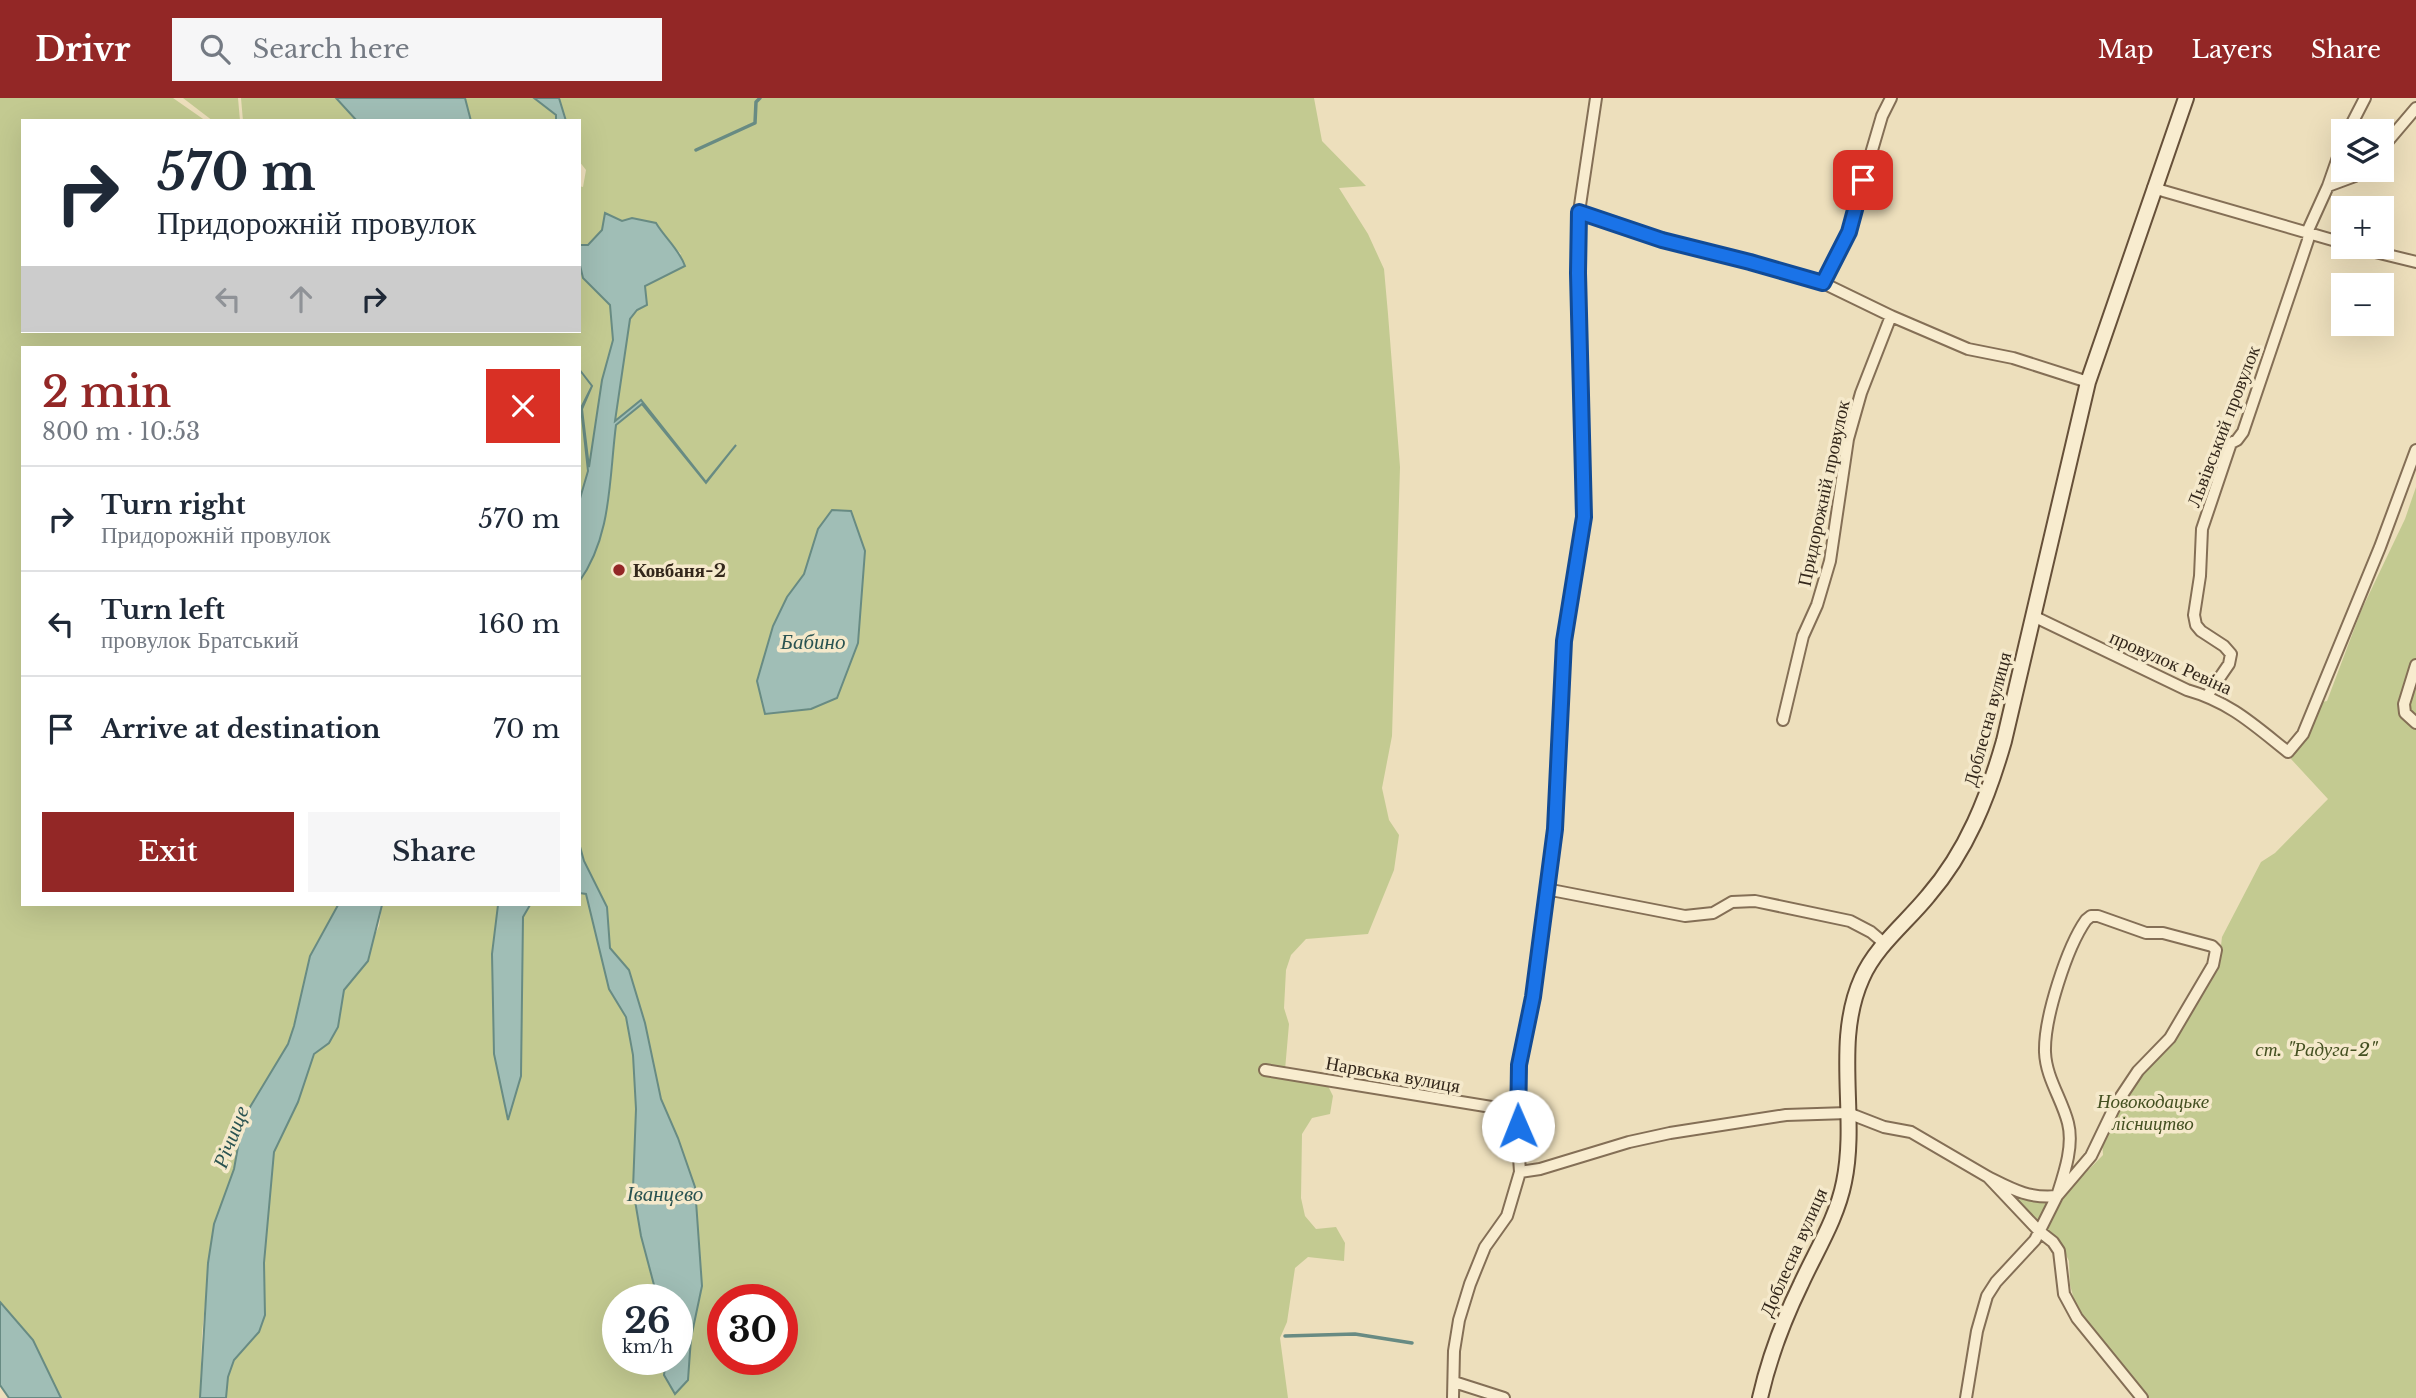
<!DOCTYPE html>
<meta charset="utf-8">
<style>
:root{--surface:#fff;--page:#f6f6f7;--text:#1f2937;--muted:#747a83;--line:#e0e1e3;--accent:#932726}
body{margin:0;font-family:"Libre Baskerville",serif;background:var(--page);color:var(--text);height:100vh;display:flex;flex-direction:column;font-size:26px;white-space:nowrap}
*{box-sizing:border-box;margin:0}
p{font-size:23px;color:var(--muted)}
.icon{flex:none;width:38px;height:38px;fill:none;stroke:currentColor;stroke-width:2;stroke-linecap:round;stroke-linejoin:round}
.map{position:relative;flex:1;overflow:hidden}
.drawer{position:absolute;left:21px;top:248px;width:560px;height:560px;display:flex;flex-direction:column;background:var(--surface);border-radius:0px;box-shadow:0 7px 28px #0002}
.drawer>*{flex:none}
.banner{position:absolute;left:21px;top:21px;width:560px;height:214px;border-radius:0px;box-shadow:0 7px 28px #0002;background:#fff;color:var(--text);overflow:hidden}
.controls{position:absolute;left:2331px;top:21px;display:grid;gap:14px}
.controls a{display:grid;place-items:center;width:63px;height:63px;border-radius:0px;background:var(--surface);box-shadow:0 7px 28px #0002;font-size:35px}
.speed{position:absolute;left:602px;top:1186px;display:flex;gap:14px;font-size:35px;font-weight:700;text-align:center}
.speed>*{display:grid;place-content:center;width:91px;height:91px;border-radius:50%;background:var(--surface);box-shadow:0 7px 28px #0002;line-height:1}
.speed small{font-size:18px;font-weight:400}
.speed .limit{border:10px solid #d22;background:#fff;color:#111}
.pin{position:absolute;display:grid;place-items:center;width:60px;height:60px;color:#fff;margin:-30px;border-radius:14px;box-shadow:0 4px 10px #0006}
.me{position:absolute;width:77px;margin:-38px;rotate:359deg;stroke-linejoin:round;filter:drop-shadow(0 0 5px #0008)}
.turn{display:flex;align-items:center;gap:24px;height:147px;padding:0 21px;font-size:32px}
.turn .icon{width:91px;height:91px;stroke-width:2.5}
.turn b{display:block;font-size:49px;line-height:60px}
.lanes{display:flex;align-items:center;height:66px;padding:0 21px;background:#0003;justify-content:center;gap:35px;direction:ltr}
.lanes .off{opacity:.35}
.round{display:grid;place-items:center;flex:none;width:74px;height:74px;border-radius:0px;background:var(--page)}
.head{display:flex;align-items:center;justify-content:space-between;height:119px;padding:0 21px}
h1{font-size:42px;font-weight:600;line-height:52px;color:var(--accent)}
.action{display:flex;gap:14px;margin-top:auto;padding:14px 21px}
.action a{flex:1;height:80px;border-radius:0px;background:var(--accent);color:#fff;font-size:28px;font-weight:600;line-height:80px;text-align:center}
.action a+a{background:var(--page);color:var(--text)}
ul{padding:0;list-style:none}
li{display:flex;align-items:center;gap:21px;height:105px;padding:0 21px;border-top:2px solid var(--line)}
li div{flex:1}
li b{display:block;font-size:26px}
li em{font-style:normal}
header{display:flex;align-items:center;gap:42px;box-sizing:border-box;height:98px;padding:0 35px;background:var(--accent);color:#fff}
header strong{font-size:33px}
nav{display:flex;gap:38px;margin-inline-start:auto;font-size:24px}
.search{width:490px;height:63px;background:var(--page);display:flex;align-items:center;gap:18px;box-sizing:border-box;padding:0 24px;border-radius:0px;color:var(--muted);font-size:26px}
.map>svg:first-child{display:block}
.green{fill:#c3ca91;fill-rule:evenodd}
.water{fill:#a0beb6;stroke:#688b83;stroke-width:2}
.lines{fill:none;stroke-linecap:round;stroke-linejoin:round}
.stream{stroke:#688b83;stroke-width:3.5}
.street-casing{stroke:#846f56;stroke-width:14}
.secondary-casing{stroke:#665039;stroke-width:18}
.street{stroke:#f8eccf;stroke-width:10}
.secondary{stroke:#f8eccf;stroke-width:14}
.route-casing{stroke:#114b97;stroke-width:18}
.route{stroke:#1a73e8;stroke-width:12}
.poi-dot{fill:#932726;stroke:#f5e9cb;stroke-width:2.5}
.labels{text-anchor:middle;stroke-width:7;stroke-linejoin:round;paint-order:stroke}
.street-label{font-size:19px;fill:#33271b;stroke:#f5e9cb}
.poi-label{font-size:19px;font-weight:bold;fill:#33271b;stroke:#f5e9cb;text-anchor:start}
.park-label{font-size:19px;font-style:italic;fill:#445021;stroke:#f5e9cb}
.water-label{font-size:21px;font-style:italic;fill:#2a5351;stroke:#f5e9cb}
</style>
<header>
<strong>Drivr</strong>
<div class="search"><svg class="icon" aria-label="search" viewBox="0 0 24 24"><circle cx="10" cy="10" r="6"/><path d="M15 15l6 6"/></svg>Search here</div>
<nav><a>Map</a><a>Layers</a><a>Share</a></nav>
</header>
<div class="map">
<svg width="2416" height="1300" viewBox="0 0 2416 1300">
<rect width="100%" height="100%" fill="#eddfbc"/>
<path class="green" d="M 0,0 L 173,0 L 206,23 L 23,23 L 23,233 L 579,233 L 579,163 L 583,180 L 610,207 L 613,242 L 602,282 L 589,373 L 579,404 L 579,250 L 23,250 L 23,807 L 338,807 L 310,858 L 294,928 L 288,946 L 247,1014 L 241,1032 L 234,1071 L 211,1145 L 202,1236 L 200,1300 L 61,1300 L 33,1242 L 0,1204 Z
M 183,0 L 238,0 L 240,23 L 213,23 Z
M 241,0 L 336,0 L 357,23 L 243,23 Z
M 465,0 L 534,0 L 556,17 L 556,23 L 471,23 Z
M 559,0 L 1314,0 L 1322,43 L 1366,88 L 1339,90 L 1368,136 L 1384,171 L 1388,216 L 1400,369 L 1392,638 L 1382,690 L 1389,722 L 1399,737 L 1394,772 L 1368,836 L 1306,841 L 1291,857 L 1286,872 L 1284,910 L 1289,926 L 1285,972 L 1325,982 L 1333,998 L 1330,1016 L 1312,1020 L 1302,1036 L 1301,1100 L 1305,1118 L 1316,1131 L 1336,1129 L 1345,1145 L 1344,1163 L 1308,1159 L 1295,1170 L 1287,1224 L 1280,1240 L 1288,1300 L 226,1300 L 228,1279 L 234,1262 L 259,1234 L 265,1198 L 264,1165 L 274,1054 L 298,1004 L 314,956 L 329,945 L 338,929 L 344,892 L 356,878 L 379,828 L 382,807 L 498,807 L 492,856 L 494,956 L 520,920 L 523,819 L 530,807 L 579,807 L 579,795 L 586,796 L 609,891 L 629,872 L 610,850 L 607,809 L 593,781 L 579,778 L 579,484 C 611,439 610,381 616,328 L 642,305 L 662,330 L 641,302 L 614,324 L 630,221 L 637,212 L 645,188 L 681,156 L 665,139 L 656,125 L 632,120 L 622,123 L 605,115 L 602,132 L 588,147 L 579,147 L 579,88 L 583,89 L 586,72 L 579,63 L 579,23 L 566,23 ZM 653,1186 L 702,1188 L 691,1240 L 688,1282 L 664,1277 L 666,1262 L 618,1262 L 618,1202 L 658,1202 ZM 723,1202 L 782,1202 L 782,1262 L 723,1262 Z
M 2416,389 L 2416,1300 L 2147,1300 L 2077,1212 L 2070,1187 L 2069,1163 L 2058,1141 L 2035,1125 L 2013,1102 L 2016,1096 L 2035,1104 L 2059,1102 L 2103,1057 L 2102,1042 L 2117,1009 L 2141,974 L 2175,941 L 2220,856 L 2222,839 L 2261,764 L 2275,755 L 2328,701 L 2291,661 L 2317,605 L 2327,603 L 2361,513 L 2405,421 Z"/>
<path class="water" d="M 336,0 L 465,0 L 471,23 L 357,23 Z
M 534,0 L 559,0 L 566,23 L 556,23 L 556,17 Z
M 605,115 L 622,123 L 632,120 L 656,125 C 665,140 679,151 685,168 L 645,188 L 647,207 L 637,212 L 630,221 L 615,323 L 641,302 L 706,384 L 736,347 L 706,385 L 642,306 L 616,327 C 609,381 612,438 579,484 L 579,404 L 588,373 L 581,310 L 592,288 L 579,271 L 592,288 L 582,311 L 589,369 L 602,282 L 613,242 L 610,207 L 583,180 L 579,163 L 579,147 L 588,147 L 602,132 Z
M 832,412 L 851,413 L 865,453 L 858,545 L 837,600 L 811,611 L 765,616 L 757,583 L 773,528 L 787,499 L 804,476 L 818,431 Z
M 579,745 L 584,763 L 607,809 L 610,850 L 629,872 L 645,925 L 661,1001 L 678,1040 L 695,1089 L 702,1188 L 691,1240 L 688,1282 L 675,1296 L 664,1277 L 666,1262 L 677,1262 L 677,1202 L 658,1202 L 641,1138 L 633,1091 L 636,1011 L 633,957 L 626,919 L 609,891 L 586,796 L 579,795 Z
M 338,807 L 382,807 L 368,863 L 344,892 L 338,929 L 329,945 L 314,956 L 298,1004 L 274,1054 L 264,1165 L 265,1217 L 259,1234 L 234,1262 L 228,1279 L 226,1300 L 200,1300 L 208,1165 L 214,1126 L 234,1071 L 241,1032 L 247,1014 L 288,946 L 294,928 L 310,858 Z
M 498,807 L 530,807 L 523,819 L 521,978 L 508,1022 L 494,956 L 492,856 Z
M 0,1204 L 33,1242 L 61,1300 L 9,1300 L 0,1287 Z"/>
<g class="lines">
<path class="stream" d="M 696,52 L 755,25 L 756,4 L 760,0
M 1285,1238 L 1355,1236 L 1412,1245"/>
<g class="street-casing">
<path id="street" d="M 2348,33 L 2365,0
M 2382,50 L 2416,10
M 2328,88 L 2343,45
M 2153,90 L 2343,145
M 1579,114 L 1662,143 L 1750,164 L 1823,185 L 1891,218 L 1968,251 L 2013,260 L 2088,284
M 2355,149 L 2416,164
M 1823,185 L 1848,134 L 1882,18 L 1891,0
M 2033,518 L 2187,592 C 2230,604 2254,627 2288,654 L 2303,636 L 2380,449 L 2416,352
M 2416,567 L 2404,606 L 2405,615 L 2416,625
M 2207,598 L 2229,566 L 2231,556 L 2224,548 L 2201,533 L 2196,527 L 2194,517 L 2200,478 L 2202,431 L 2231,345 L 2237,342 L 2243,334 L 2308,142 L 2309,130 L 2328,88 L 2355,78 L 2363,72
M 1783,622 L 1803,538 L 1817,507 L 1830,463 L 1848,341 L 1861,295 L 1891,218
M 1546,791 L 1685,818 L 1713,815 L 1732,804 L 1755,803 L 1850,823 L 1871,834 L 1884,845
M 1265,972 L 1516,1013
M 1520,1074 L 1540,1071 L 1629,1044 L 1670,1035 L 1786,1017 L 1848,1015 L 1884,1029 L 1911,1034 L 1988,1079 L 2039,1133 L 2053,1144 L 2059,1153 L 2064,1196 L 2077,1220 L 2142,1300
M 1454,1284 L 1504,1300
M 1453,1300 L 1454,1253 L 1459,1222 L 1470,1186 L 1485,1149 L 1507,1118 L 1520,1074 L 1516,1013 L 1519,967 L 1533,899 L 1554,731 L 1564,543 L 1584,419 L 1578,175 L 1579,114 L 1596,0
M 1966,1300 L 1977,1233 L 1987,1198 L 1996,1184 L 2035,1142 L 2057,1098 L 2091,1058 L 2116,1006 L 2138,973 L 2170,940 L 2213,867 L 2216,852 L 2212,848 L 2163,835 L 2146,835 L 2098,818 L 2091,818 L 2086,822 C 2067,849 2044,920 2045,954 C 2046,980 2062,1001 2068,1025 C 2074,1048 2064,1076 2057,1098 C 2029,1101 2012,1091 1988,1079"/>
</g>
<g class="secondary-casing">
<path id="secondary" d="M 1760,1300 C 1769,1260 1783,1223 1801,1186 C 1816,1153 1837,1120 1844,1084 C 1858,1017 1833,944 1862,880 C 1876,848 1906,825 1928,798 C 1967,753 1988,699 2004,643 L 2088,284 L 2186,0"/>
</g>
<use href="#street" class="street"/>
<use href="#secondary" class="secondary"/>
</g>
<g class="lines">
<g class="route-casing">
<path id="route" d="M 1518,1028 L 1519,967 L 1533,899 L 1555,731 L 1564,543 L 1584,419 L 1578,175 L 1579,114 L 1662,142 L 1750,164 L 1823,185 L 1849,134 L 1863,82"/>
</g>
<use href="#route" class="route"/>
</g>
<circle class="poi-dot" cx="619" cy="472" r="7"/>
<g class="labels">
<g class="street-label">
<text transform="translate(2223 328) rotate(-69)" y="7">Львівський провулок</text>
<text transform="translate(1823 395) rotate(-78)" y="7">Придорожній провулок</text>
<text transform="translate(2171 564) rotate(24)" y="7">провулок Ревіна</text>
<text transform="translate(1987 621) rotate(-75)" y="7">Доблесна вулиця</text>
<text transform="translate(1393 976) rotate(10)" y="7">Нарвська вулиця</text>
<text transform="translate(1793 1154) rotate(-66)" y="7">Доблесна вулиця</text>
</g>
<g class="poi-label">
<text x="633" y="479">Ковбаня-2</text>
</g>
<g class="park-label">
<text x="2316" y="958">ст. "Радуга-2"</text>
<text x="2153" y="1010">Новокодацьке<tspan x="2153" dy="22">лісництво</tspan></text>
</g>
<g class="water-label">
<text x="813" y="551">Бабино</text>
<text transform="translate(231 1039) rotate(-69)" y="7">Річище</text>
<text x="665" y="1103">Іванцево</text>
</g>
</g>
</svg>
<div class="controls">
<a><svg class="icon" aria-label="layers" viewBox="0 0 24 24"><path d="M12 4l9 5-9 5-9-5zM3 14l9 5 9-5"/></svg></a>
<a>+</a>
<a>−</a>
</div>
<div class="speed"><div>26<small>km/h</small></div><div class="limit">30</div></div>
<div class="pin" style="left:1863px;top:82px;background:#d93025"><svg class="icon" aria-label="arrive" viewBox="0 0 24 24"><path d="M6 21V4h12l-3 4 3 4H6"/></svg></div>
<svg class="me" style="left:1518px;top:1028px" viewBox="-20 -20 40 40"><circle r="19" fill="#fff"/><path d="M0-13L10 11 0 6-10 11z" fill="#1a73e8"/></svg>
<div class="banner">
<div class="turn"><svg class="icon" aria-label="right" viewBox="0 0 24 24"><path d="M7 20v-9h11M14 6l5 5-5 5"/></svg><div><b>570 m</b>Придорожній провулок</div></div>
<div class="lanes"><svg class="icon off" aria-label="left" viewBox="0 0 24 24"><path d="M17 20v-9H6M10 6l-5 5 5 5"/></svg><svg class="icon off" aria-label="ahead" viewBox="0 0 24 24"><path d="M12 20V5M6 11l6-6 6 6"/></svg><svg class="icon" aria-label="right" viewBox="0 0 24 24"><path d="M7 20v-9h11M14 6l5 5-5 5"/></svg></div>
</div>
<section class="drawer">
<div class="head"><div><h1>2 min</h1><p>800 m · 10:53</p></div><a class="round" style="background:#d93025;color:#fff"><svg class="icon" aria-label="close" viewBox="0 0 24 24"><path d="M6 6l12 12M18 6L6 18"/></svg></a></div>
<ul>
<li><svg class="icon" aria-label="right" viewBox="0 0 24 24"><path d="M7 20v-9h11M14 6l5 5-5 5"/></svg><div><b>Turn right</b><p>Придорожній провулок</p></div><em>570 m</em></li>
<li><svg class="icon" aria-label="left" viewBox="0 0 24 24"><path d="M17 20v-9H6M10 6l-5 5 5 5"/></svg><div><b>Turn left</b><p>провулок Братський</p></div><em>160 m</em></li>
<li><svg class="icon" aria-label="arrive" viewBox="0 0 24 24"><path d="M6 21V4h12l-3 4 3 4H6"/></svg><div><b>Arrive at destination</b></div><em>70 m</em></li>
</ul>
<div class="action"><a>Exit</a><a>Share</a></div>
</section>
</div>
